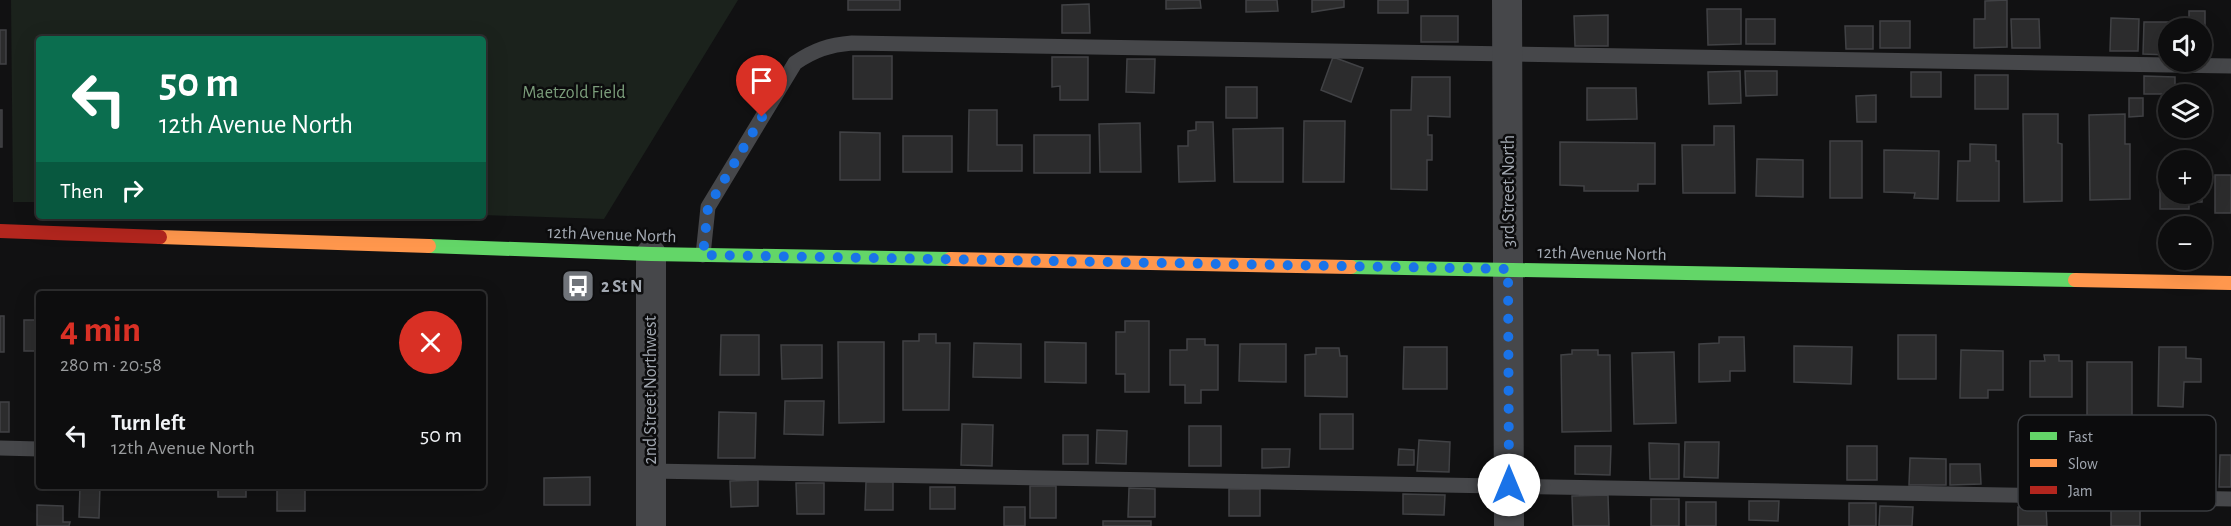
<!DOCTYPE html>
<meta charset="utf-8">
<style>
:root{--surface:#0d0d0e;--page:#161617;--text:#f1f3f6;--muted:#9a9c9e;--line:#2d2d2e;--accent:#d93025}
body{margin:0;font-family:"Alegreya Sans",sans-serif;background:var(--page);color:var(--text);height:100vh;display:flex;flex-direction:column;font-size:22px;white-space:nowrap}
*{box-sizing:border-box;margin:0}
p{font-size:20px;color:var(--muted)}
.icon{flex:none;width:33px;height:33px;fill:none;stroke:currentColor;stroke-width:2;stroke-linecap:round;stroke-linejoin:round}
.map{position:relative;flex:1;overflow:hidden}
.side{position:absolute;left:36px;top:291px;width:450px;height:198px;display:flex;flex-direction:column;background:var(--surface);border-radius:6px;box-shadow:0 6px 24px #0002,0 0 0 2px var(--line)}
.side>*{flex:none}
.guide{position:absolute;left:36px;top:36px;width:450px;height:183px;border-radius:6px;box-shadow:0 6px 24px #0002,0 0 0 2px var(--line);background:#0b6e4f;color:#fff;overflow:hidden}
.controls{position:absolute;left:2158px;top:18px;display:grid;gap:12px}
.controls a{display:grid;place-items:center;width:54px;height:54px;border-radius:50%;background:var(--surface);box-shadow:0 6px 24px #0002,0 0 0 2px var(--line);font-size:30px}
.pin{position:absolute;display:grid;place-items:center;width:51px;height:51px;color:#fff;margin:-62px -26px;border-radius:50% 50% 50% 0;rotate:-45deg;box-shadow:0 0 6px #0007}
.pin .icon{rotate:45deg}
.me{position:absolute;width:66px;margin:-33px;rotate:0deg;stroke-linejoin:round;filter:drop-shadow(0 0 4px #0008)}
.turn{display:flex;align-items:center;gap:21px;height:126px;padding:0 24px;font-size:27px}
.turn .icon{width:78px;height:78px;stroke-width:2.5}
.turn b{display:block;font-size:42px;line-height:51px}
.then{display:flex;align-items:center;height:57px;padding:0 24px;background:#0003;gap:12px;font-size:22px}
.round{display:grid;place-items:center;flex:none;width:63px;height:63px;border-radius:32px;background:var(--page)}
.overview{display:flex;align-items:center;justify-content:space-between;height:102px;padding:0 24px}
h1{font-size:36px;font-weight:600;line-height:45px;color:var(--accent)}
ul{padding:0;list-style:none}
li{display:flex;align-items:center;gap:18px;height:84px;padding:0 24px}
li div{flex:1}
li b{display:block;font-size:22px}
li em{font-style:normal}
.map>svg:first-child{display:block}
.green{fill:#1b221c}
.building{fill:#2c2c2d;stroke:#414245;stroke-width:1.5}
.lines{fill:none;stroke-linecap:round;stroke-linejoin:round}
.lane{stroke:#46474a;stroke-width:15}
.street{stroke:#46474a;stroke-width:30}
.fast{stroke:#63d668;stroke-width:14}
.slow{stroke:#ff974d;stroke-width:14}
.jam{stroke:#b3261e;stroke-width:14}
.route{stroke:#1a73e8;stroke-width:10;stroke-dasharray:0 18}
.labels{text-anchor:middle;stroke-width:5;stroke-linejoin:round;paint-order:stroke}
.park-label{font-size:18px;fill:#7b9d7b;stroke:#0c0c0d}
.street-label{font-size:18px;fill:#a3a9b2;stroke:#0c0c0d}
.poi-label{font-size:18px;font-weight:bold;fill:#a3a9b2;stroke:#0c0c0d;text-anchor:start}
.key{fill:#0c0c0d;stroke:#393b3f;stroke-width:1.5}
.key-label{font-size:16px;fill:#a3a9b2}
</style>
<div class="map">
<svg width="2231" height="526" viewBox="0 0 2231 526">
<rect width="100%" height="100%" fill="#111112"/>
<path class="green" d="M 11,0 L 738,0 L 604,219 L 483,215 L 483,39 L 39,39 L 39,202 L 13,202 Z"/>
<path class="building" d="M 848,0 L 900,0 L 900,10 L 848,10 Z
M 1166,0 L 1200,0 L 1201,8 L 1166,9 Z
M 1246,0 L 1277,0 L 1278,11 L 1246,12 Z
M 1312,0 L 1344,0 L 1344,7 L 1312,12 Z
M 1378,0 L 1408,0 L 1408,13 L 1378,13 Z
M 2007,0 L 2007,47 L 1974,48 L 1974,19 L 1985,19 L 1985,1 Z
M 1089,4 L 1090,33 L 1062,33 L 1062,5 Z
M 1707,9 L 1741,9 L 1741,44 L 1708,45 Z
M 2189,11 L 2205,11 L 2205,32 L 2202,28 L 2189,28 Z
M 1608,15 L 1608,46 L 1575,46 L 1574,16 Z
M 1421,16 L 1458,16 L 1458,42 L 1421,42 Z
M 2111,18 L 2139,19 L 2138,51 L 2110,51 Z
M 1746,19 L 1775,19 L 1775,44 L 1746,44 Z
M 2011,19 L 2039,19 L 2040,48 L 2012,48 Z
M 1880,21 L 1910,21 L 1910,48 L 1880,48 Z
M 2144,22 L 2173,22 L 2173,28 L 2169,28 L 2169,55 L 2143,54 Z
M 1845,26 L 1873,26 L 1873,49 L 1846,49 Z
M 0,30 L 6,30 L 6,64 L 0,64 Z
M 853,56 L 892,56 L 892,99 L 853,99 Z
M 1052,57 L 1088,57 L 1088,100 L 1060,100 L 1060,86 L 1052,87 Z
M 1333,57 L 1363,68 L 1351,102 L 1321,90 Z
M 1127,59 L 1155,59 L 1154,93 L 1126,92 Z
M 1740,71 L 1741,103 L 1709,104 L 1708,72 Z
M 1745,71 L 1777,71 L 1777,95 L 1746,96 Z
M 1911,72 L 1941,72 L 1941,97 L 1911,97 Z
M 1975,75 L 2008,75 L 2008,109 L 1975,109 Z
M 2144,76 L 2175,77 L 2175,94 L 2144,94 Z
M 1412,77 L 1450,77 L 1450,117 L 1428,116 L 1428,135 L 1432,135 L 1432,160 L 1427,160 L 1427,190 L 1391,189 L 1391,110 L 1411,110 Z
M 1226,87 L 1257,87 L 1257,118 L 1226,118 Z
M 1587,88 L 1636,88 L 1637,119 L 1587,120 Z
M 1876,95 L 1876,122 L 1857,122 L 1856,96 Z
M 2129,98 L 2143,98 L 2143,116 L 2129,117 Z
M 0,110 L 2,110 L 2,147 L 0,147 Z
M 969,110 L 997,110 L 997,145 L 1022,145 L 1022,171 L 968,171 Z
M 2023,114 L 2058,114 L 2058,143 L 2062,144 L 2062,201 L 2024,202 Z
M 2125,114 L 2125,144 L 2130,144 L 2130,199 L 2090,200 L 2089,115 Z
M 1304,121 L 1345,121 L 1344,182 L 1303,182 Z
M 1196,122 L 1213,122 L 1215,181 L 1179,182 L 1178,146 L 1188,146 L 1188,131 L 1196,130 Z
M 1140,123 L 1141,172 L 1100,172 L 1099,124 Z
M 1714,126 L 1734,126 L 1735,193 L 1683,193 L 1682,145 L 1714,145 Z
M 1283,128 L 1283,182 L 1234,182 L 1233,129 Z
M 840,132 L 880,133 L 880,180 L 840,180 Z
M 1034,135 L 1090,135 L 1090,173 L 1034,173 Z
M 903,136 L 952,136 L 952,172 L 903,172 Z
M 1830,141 L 1862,141 L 1862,198 L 1830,198 Z
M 1560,142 L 1655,143 L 1655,184 L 1638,184 L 1638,191 L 1584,191 L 1584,186 L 1560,185 Z
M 1970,144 L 1996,145 L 1996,161 L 1999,161 L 1999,201 L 1957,201 L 1958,161 L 1970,161 Z
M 1884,150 L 1939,151 L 1938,199 L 1914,198 L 1915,193 L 1884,192 Z
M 1757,159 L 1803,160 L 1803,197 L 1756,196 Z
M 2160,166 L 2169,166 L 2169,194 L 2202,194 L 2203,166 L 2202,202 L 2189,202 L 2189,209 L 2160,209 Z
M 2215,175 L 2231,175 L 2231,213 L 2215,213 Z
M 0,316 L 4,316 L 4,352 L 0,352 Z
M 24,320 L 39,320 L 39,351 L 24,351 Z
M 1125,321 L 1149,321 L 1149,392 L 1125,392 L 1125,374 L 1116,374 L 1116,332 L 1125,332 Z
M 919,334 L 936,334 L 936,343 L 950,343 L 949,410 L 903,410 L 903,341 L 919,341 Z
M 721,335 L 759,335 L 759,375 L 720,375 Z
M 1898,335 L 1936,335 L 1936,379 L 1898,379 Z
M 1719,337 L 1744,337 L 1745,371 L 1730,371 L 1730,381 L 1699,382 L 1699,344 L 1719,343 Z
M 1187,339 L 1205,339 L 1205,345 L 1218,345 L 1218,390 L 1201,390 L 1201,403 L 1185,403 L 1185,385 L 1170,385 L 1170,350 L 1187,350 Z
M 838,342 L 884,342 L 884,422 L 839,423 Z
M 1045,342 L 1086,343 L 1086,383 L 1045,382 Z
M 974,343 L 1021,344 L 1021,378 L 973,377 Z
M 1240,344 L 1286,344 L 1286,382 L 1239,381 Z
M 781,345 L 822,345 L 822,378 L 782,379 Z
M 1794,346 L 1852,347 L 1851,384 L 1794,382 Z
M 1404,347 L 1447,347 L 1447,389 L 1403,389 Z
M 2159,347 L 2186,347 L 2186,358 L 2201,359 L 2201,382 L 2184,382 L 2183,407 L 2158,406 Z
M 1316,348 L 1339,348 L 1340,356 L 1347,356 L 1347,397 L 1305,396 L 1305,355 L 1316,354 Z
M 1572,350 L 1598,350 L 1598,355 L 1610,355 L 1611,431 L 1562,432 L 1561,355 L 1572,354 Z
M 1961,350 L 2003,351 L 2003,390 L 1988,390 L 1988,398 L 1960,398 Z
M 1674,352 L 1676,423 L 1634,424 L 1632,353 Z
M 2044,355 L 2059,355 L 2059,361 L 2072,361 L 2072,397 L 2030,397 L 2030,361 L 2045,361 Z
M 2087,362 L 2132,362 L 2132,419 L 2087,418 Z
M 785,401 L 824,401 L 823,435 L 784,434 Z
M 0,402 L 9,402 L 9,432 L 0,432 Z
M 719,412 L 756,413 L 755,458 L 718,458 Z
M 1320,414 L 1353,414 L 1353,449 L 1320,449 Z
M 962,424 L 993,425 L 992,466 L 961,465 Z
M 1189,426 L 1221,426 L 1221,466 L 1189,466 Z
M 1097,430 L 1127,431 L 1126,464 L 1096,463 Z
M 1063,435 L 1088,435 L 1088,464 L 1063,464 Z
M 1419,440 L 1450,442 L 1449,472 L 1417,471 Z
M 1685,442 L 1719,442 L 1718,478 L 1684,477 Z
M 1649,443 L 1679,444 L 1679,479 L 1650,479 Z
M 1575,446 L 1611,446 L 1610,475 L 1575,474 Z
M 1847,446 L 1877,446 L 1877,480 L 1847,480 Z
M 1262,449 L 1290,449 L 1289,467 L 1262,468 Z
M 1399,449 L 1414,450 L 1414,465 L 1398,465 Z
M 2220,455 L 2231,455 L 2231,487 L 2219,487 Z
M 1910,458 L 1946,459 L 1946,485 L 1909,485 Z
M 1950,464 L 1980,464 L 1981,484 L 1950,485 Z
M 590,477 L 590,505 L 544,505 L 544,478 Z
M 758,480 L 758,506 L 731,507 L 730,481 Z
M 866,482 L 893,482 L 893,510 L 865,510 Z
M 796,483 L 824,483 L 824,514 L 797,514 Z
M 80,486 L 100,486 L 99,518 L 79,517 Z
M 218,486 L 246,486 L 246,497 L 218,497 Z
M 277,486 L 305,486 L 305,511 L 277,511 Z
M 1030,486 L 1056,486 L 1056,518 L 1030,518 Z
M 930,487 L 955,487 L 955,509 L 930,509 Z
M 1129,488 L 1155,489 L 1155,517 L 1128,517 Z
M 1229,489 L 1260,489 L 1260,516 L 1229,516 Z
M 1403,494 L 1445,495 L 1444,515 L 1403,514 Z
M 1608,495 L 1609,526 L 1573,526 L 1572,496 Z
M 1651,499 L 1679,499 L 1679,526 L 1651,526 Z
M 1749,501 L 1779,501 L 1778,521 L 1749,520 Z
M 1686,502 L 1716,502 L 1716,526 L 1686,526 Z
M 1849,503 L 1876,503 L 1876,526 L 1849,526 Z
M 37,505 L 63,506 L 63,522 L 70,522 L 69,526 L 37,526 Z
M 1880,506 L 1913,507 L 1912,526 L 1879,526 Z
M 1004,507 L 1025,507 L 1025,526 L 1004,526 Z
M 2018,507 L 2046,507 L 2047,526 L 2018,526 Z
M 2111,508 L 2140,508 L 2140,526 L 2111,526 Z
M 1103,521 L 1151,521 L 1151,526 L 1103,526 Z"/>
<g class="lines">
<path class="lane" d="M 703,255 L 708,207 L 795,63 C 814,50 829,45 852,43 L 2231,66
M 0,448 L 39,449
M 650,471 L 2231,499"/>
<path class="street" d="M 1507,0 L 1509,526
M 651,526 L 651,254"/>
<path class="fast" d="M 429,246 L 651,254 L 950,259
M 1351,267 L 2075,280"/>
<path class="slow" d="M 160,237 L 429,246
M 950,259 L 1351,267
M 2075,280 L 2231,283"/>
<path class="jam" d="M 0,231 L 160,237"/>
</g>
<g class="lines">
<path class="route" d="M 762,117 L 708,207 L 703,255 L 1508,269 L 1509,485"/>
</g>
<defs>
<g id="bus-square" transform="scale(1.725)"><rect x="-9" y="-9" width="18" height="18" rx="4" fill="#70747a" stroke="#0c0c0d"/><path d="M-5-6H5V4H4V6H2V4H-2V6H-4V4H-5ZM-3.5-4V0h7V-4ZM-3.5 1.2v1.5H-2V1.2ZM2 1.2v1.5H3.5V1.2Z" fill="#fff"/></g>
</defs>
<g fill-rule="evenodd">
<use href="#bus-square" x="578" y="286"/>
</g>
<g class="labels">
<g class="park-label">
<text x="574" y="98">Maetzold Field</text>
</g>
<g class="street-label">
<text transform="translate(1508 191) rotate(-90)" y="6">3rd Street North</text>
<text transform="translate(612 234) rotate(2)" y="6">12th Avenue North</text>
<text transform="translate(1602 253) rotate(1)" y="6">12th Avenue North</text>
<text transform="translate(650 390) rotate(-90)" y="6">2nd Street Northwest</text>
</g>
<g class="poi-label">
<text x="601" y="292">2 St N</text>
</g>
</g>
<rect x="2018" y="415" width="198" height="96" rx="9" class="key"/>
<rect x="2030" y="432" width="27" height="8" fill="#63d668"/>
<rect x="2030" y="459" width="27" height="8" fill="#ff974d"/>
<rect x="2030" y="486" width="27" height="8" fill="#b3261e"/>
<g class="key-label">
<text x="2068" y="442">Fast</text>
<text x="2068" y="469">Slow</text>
<text x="2068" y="496">Jam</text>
</g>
</svg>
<div class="controls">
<a><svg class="icon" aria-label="sound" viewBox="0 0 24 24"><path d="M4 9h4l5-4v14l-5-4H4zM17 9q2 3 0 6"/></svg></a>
<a><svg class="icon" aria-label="layers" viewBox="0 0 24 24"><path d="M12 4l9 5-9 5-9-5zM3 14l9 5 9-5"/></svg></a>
<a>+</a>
<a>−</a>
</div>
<div class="pin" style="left:762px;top:117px;background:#d93025"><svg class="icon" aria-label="arrive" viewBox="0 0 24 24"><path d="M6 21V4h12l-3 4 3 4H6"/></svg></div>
<svg class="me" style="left:1509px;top:485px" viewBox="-20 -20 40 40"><circle r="19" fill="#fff"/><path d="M0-13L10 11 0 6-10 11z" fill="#1a73e8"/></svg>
<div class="guide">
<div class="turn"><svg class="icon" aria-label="left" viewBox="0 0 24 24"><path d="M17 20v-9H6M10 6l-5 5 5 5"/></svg><div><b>50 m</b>12th Avenue North</div></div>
<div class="then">Then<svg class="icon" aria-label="right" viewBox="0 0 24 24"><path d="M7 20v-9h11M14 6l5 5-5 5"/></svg></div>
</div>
<section class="side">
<div class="overview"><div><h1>4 min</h1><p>280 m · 20:58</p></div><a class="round" style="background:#d93025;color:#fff"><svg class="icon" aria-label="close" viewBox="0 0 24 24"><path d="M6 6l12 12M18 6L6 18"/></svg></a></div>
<ul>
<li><svg class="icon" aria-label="left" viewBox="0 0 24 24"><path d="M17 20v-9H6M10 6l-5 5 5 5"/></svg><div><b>Turn left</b><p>12th Avenue North</p></div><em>50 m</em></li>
</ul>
</section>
</div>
